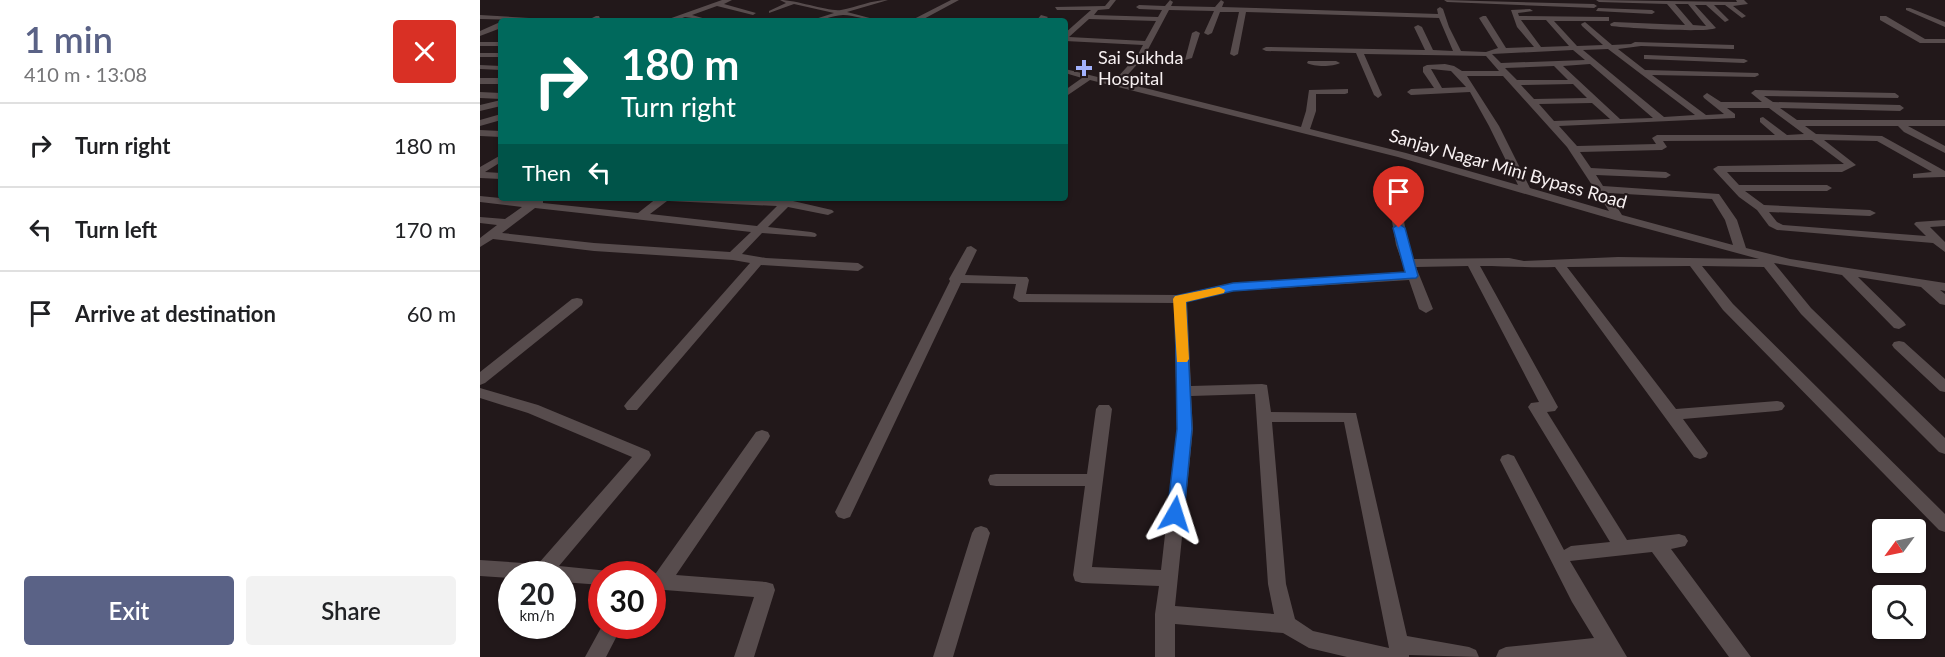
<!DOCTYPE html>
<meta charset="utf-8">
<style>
:root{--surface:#fff;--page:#f2f2f2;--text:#202124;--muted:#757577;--line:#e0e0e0;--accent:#5a6286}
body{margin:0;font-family:Lato,sans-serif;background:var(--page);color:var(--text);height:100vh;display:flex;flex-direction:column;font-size:22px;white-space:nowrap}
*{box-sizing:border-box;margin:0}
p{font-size:20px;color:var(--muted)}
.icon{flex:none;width:33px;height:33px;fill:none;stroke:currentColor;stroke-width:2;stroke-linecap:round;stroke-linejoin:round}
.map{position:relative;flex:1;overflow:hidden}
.sheet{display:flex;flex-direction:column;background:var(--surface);width:480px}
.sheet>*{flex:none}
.hud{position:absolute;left:18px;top:18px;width:570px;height:183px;border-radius:6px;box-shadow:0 2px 4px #0004;background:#00695c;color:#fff;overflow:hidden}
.needle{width:39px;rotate:237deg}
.buttons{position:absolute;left:1392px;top:519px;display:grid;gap:12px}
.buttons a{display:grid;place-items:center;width:54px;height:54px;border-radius:6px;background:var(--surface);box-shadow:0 2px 4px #0004;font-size:30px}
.speed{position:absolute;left:18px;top:561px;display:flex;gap:12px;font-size:30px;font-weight:700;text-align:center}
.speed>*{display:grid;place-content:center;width:78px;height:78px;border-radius:50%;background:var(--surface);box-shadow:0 2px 4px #0004;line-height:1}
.speed small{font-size:15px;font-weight:400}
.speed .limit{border:9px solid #d22;background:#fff;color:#111}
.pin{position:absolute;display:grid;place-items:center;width:51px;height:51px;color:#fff;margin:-62px -26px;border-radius:50% 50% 50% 0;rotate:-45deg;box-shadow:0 0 6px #0007}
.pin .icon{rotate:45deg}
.me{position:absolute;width:66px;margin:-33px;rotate:6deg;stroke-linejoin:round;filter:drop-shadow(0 0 4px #0008)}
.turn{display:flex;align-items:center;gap:21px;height:126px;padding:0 24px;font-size:27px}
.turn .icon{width:78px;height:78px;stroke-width:2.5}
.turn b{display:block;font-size:42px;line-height:51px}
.then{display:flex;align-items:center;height:57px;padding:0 24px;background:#0003;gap:12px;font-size:22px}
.round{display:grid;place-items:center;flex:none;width:63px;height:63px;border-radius:6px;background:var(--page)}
.headline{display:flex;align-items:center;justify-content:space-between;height:102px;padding:0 24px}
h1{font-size:36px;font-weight:600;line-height:45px;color:var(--accent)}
.action{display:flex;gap:12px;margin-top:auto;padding:12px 24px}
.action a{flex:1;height:69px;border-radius:6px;background:var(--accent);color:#fff;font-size:24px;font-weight:600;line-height:69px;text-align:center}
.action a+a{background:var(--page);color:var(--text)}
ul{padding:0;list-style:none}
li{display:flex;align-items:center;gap:18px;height:84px;padding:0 24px;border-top:2px solid var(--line)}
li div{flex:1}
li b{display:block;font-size:22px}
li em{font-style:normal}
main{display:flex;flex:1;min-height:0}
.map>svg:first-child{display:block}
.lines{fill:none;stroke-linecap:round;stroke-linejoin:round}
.minor{fill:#574c4d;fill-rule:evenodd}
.route{fill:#1a73e8;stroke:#114b97;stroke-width:1.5}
.slow{fill:#f59e0b}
.poi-dot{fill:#a2b2fd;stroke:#22181a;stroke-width:2}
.labels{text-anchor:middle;stroke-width:4.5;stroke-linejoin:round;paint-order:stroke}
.far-poi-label{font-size:18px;fill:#f7f0f1;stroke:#22181a;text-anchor:start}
.far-street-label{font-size:18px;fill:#f7f0f1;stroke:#22181a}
</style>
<main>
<section class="sheet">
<div class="headline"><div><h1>1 min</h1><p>410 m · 13:08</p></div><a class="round" style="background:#d93025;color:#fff"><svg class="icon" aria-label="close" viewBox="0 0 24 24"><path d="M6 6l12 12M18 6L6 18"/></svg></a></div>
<ul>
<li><svg class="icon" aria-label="right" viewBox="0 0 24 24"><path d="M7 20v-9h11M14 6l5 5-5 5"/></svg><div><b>Turn right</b></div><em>180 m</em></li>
<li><svg class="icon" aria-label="left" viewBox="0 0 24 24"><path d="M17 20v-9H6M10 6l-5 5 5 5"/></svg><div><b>Turn left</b></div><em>170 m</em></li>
<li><svg class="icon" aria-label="arrive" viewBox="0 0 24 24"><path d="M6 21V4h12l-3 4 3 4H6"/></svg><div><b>Arrive at destination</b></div><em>60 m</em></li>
</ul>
<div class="action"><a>Exit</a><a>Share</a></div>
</section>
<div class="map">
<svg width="1465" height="657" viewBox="0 0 1465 657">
<rect width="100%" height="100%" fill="#22181a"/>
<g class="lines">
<path class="minor" d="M 242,0 L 252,0 L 244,4 L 276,13 L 273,15 L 237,6 L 212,15 L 233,21 L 205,17 L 194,21 L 183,21 Z
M 300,0 C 317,0 349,12 361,10 C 377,7 392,0 408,0 L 367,12 L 401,21 C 388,21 375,15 363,15 C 351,16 341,21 329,21 L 354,13 L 314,4 L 289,13 L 289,11 L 306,3 Z
M 471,0 L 479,0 L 440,21 L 430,21 Z
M 630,0 L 636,0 L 629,9 L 618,10 L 614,15 L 678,17 L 682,10 L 659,9 L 656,7 L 659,5 L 685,6 L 690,0 L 693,2 L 691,6 L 735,7 L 741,0 L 744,2 L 742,7 L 958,14 L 957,9 L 960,7 L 963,9 L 969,27 L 981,51 L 1006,52 L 1018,48 L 999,18 L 1003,16 L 1006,16 L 1026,48 L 1054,47 L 1037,27 L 1031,10 L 1050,9 L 1053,11 L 1038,13 L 1039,16 L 1126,17 L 1129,17 L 1129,21 L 1074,21 L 1097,46 L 1123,45 L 1102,26 L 1101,24 L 1105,22 L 1132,45 L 1151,44 L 1155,42 L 1254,45 L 1254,49 L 1251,49 L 1161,46 L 1138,49 L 1165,70 L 1278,73 L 1279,75 L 1275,77 L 1172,75 L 1226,115 L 1244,114 L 1224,98 L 1223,96 L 1227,93 L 1241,102 L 1282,102 L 1271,93 L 1275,90 L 1415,93 L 1419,96 L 1418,98 L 1284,96 L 1293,102 L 1420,105 L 1424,108 L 1420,111 L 1300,108 L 1317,120 L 1465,120 L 1465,126 L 1428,126 L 1465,146 L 1465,153 L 1424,132 L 1418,126 L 1325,126 L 1336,134 L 1402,136 L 1465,171 L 1465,177 L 1463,177 L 1433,178 L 1433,174 L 1452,172 L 1397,141 L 1344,140 L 1376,165 L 1362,172 L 1247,172 L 1259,185 L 1347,185 L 1352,188 L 1347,191 L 1265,191 L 1284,205 L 1390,210 L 1396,213 L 1390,216 L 1289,212 L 1297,222 L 1303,225 L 1446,236 L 1434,224 L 1436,222 L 1465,220 L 1465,226 L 1450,227 L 1465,242 L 1465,252 L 1453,243 L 1297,230 L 1289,226 L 1277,210 L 1259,197 L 1233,169 L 1238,166 L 1364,164 L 1332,140 L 1183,141 L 1187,147 L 1182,150 L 1100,152 L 1111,168 L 1186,172 L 1191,175 L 1186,178 L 1116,175 L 1123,186 L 1239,194 L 1257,220 L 1266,248 L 1310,259 L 1465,283 L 1465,291 L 1460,290 L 1465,294 L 1465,305 L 1460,304 L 1441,287 L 1378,277 L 1424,322 L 1426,325 L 1419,329 L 1414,328 L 1362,275 L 1294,263 L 1331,308 L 1465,438 L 1465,454 L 1459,452 L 1321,314 L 1284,267 L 1222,266 L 1253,304 L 1465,514 L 1465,532 L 1459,530 L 1243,310 L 1210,266 L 1087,267 L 1196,409 L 1297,401 L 1302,402 L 1305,406 L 1302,410 L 1297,411 L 1203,419 L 1228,453 L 1226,457 L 1220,459 L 1214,457 L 1075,267 C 1050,268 1026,266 1000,266 L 1078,407 L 1075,411 L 1067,412 L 1147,540 L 1199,534 L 1205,536 L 1208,541 L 1205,546 L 1191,549 L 1271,657 L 1249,657 L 1172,552 L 1090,561 L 1147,657 L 1016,657 L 1019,650 L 1026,647 L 1114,638 L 1092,602 L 1020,460 L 1022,456 L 1028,454 L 1034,456 L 1084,550 L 1091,546 L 1130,542 L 1048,407 L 1051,403 L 1059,402 L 988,266 L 936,267 L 953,309 L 946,313 L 939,309 L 929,280 L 753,291 L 707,301 L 711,386 L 782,384 L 787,385 L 791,412 L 876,413 L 927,636 L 989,647 L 996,650 L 999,657 L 929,655 L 929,657 L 867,657 L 829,648 L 803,633 L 695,624 L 695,657 L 675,657 L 675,614 L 679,586 L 602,583 L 595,581 L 593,575 L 605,486 L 516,486 L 510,485 L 508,480 L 510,475 L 516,474 L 607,474 L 616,409 L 619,405 L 629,405 L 632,409 L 612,567 L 681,570 L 697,429 L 694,303 L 539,302 L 533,298 L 536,284 L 481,283 L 370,517 L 364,519 L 358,517 L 355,512 L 470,281 L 469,279 L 487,247 L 491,246 L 497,250 L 485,275 L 547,277 L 549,280 L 546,294 L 700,295 L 753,283 L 926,273 L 916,245 L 911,215 L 917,212 L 923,215 L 928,245 L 933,259 L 1029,258 L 1044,261 L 1138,257 L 1279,259 L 1135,220 L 918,157 L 610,80 L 585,97 L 585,90 L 602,78 L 585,73 L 585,69 L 634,81 L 657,56 L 663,45 L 585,41 L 585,33 L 611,10 L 577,10 L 575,7 L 625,6 ZM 689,10 L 734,11 L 724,33 L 728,35 L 732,33 L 740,12 L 759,12 L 750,54 L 754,56 L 758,54 L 766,12 L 959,18 L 973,51 L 953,50 L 942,27 L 938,25 L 934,27 L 945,50 L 786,47 L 782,49 L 786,51 L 876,53 L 894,95 L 898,98 L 902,95 L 884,54 L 1006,56 L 1019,71 L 982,71 L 974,66 L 965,64 L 947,65 L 943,67 L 943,72 L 954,88 L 931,89 L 927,92 L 931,95 L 990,92 L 1009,126 L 1038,185 L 926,153 L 830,129 L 836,111 L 836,94 L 865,94 L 868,93 L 868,89 L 829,90 L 826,111 L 821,127 L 641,82 L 664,57 ZM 609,19 L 676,21 L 665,41 L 589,37 ZM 1041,20 L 1066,20 L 1089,46 L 1061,47 ZM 1128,49 L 1215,115 L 1184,117 L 1103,50 ZM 1093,50 L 1105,60 L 1021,63 L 1012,54 ZM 1110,64 L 1173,118 L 1140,119 L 1083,66 ZM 1074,66 L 1088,80 L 1037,80 L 1025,68 ZM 951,69 L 971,71 L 986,87 L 962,88 ZM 987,76 L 1023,76 L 1087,147 L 1129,211 L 1050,188 L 1019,126 ZM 1041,85 L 1093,84 L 1107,98 L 1054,99 ZM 1112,103 L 1130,119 L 1074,121 L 1059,104 ZM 1247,108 L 1289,108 L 1324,134 L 1307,135 L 1283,117 L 1280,118 L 1280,122 L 1295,135 L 1177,135 L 1172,138 L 1176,144 L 1097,146 L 1079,126 L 1255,118 L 1255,114 ZM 1128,193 L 1232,199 L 1245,220 L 1253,245 L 1142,215 ZM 775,394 L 788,584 L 794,614 L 695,606 L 713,429 L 711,396 ZM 792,422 L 864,422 L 909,648 L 833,631 L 815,619 L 806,584 Z
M 964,0 L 1114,4 L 1117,6 L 1114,8 L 967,2 Z
M 1116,0 L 1257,2 L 1256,0 L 1264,0 L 1268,4 L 1253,6 L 1266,16 L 1262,18 L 1245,5 L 1234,5 L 1249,20 L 1245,22 L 1226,5 L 1215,5 L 1236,28 C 1227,33 1147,28 1131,26 L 1130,24 L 1134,22 L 1205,25 L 1187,4 L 1119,2 ZM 1195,4 L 1208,4 L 1226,26 L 1213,25 Z
M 1118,8 L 1172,10 L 1175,12 L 1172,14 L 1116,11 Z
M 1426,8 L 1430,8 L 1465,22 L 1465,27 L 1426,10 Z
M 0,15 L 66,19 L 70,21 L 0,19 Z
M 561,15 L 568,17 L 564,21 L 556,21 Z
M 116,16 L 119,16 L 121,21 L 113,21 L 112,18 Z
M 1400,16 L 1406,16 L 1445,39 L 1465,39 L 1465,43 L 1440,43 L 1400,20 Z
M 18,23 L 21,23 L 21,28 L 0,36 L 0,31 Z
M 716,31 L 720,33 L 712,58 L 705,60 L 712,33 Z
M 0,42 L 21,42 L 21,46 L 0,46 Z
M 0,53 L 21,53 L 21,57 L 0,57 Z
M 1167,55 L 1264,59 L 1268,61 L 1264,63 L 1164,59 L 1164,55 Z
M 828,61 L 856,61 L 860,63 C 853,67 834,67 827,63 Z
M 0,65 L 21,66 L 21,70 L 0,69 Z
M 0,78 L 21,78 L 21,84 L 0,84 Z
M 0,92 L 21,93 L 21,99 L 0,98 Z
M 21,100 L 21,106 L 0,111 L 0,105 Z
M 21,114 L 21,120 L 0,126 L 0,120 Z
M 0,130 L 21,131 L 21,137 L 0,136 Z
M 21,155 L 21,162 L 5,172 L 21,173 L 21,179 L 0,178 L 0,167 Z
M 0,196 L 50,201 L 55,198 L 63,198 L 63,203 L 158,213 L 177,198 L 313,198 L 313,201 L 352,210 L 354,212 L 348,215 L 308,207 L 288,227 L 331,232 L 335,233 L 337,235 L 335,237 L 282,233 L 262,254 L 286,258 L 378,263 L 384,267 L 378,271 L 281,265 L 157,410 L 147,410 L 144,406 L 147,402 L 270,263 L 253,260 L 114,251 L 13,239 L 0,247 L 0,238 L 17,225 L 0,223 L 0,217 L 25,219 L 42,207 L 0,202 ZM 187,201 L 189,201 L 297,206 L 277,226 L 170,214 ZM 55,208 L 271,232 L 250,252 L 114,243 L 22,233 Z
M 97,298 L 102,299 L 103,302 L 102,305 L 5,383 L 0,385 L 0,372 L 92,299 Z
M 1419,341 L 1424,342 L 1465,379 L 1465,392 L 1460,391 L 1414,348 L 1412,345 L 1414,342 Z
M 0,388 L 58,405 L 169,451 L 171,455 L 169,459 L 79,566 L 129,571 L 130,574 L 122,574 L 122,585 L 82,582 L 82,574 L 32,574 L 32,578 L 0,576 L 0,560 L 58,564 L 152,457 L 48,413 L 0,398 Z
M 282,430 L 288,432 L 290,436 L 288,440 L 196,575 L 286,582 L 293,584 L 295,590 L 274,657 L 254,657 L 274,597 L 172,589 L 172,574 L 167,574 L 176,573 L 276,432 Z
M 501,526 L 507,528 L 510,533 L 473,657 L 453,657 L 492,533 L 495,528 Z
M 122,626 L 142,626 L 126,657 L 105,657 Z"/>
</g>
<path class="route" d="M 919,224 L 925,228 L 938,276 L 936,278 L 753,291 L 706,302 L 712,429 L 704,514 L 702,519 L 689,519 L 687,514 L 697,429 L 695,296 L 753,283 L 925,272 L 913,228 Z"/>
<path class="slow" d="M 739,287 L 745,290 L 744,293 L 706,302 L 709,359 L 707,362 L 697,362 L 693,299 L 695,296 Z"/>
<path class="poi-dot" d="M601 59h6v6h6v6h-6v6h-6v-6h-6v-6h6z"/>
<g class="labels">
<g class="far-poi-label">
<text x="618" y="64">Sai Sukhda<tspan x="618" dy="21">Hospital</tspan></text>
</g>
<g class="far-street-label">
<text transform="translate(1028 169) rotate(16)" y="6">Sanjay Nagar Mini Bypass Road</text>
</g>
</g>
</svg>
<div class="buttons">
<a><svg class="needle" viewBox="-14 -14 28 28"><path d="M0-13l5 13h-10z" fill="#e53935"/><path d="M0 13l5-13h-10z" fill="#757577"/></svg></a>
<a><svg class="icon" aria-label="search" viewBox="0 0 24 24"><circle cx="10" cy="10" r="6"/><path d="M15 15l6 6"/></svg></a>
</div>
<div class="speed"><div>20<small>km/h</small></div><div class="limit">30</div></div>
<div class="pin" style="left:919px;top:228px;background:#d93025"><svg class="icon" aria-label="arrive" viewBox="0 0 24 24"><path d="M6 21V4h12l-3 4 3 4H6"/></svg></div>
<svg class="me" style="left:695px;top:514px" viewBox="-20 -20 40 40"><path d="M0-17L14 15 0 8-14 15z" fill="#1a73e8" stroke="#fff" stroke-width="4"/></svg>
<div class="hud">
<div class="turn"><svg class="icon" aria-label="right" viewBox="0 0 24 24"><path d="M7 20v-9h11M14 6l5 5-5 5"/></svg><div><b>180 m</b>Turn right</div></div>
<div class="then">Then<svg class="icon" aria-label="left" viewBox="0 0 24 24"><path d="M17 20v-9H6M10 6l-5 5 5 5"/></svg></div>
</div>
</div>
</main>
